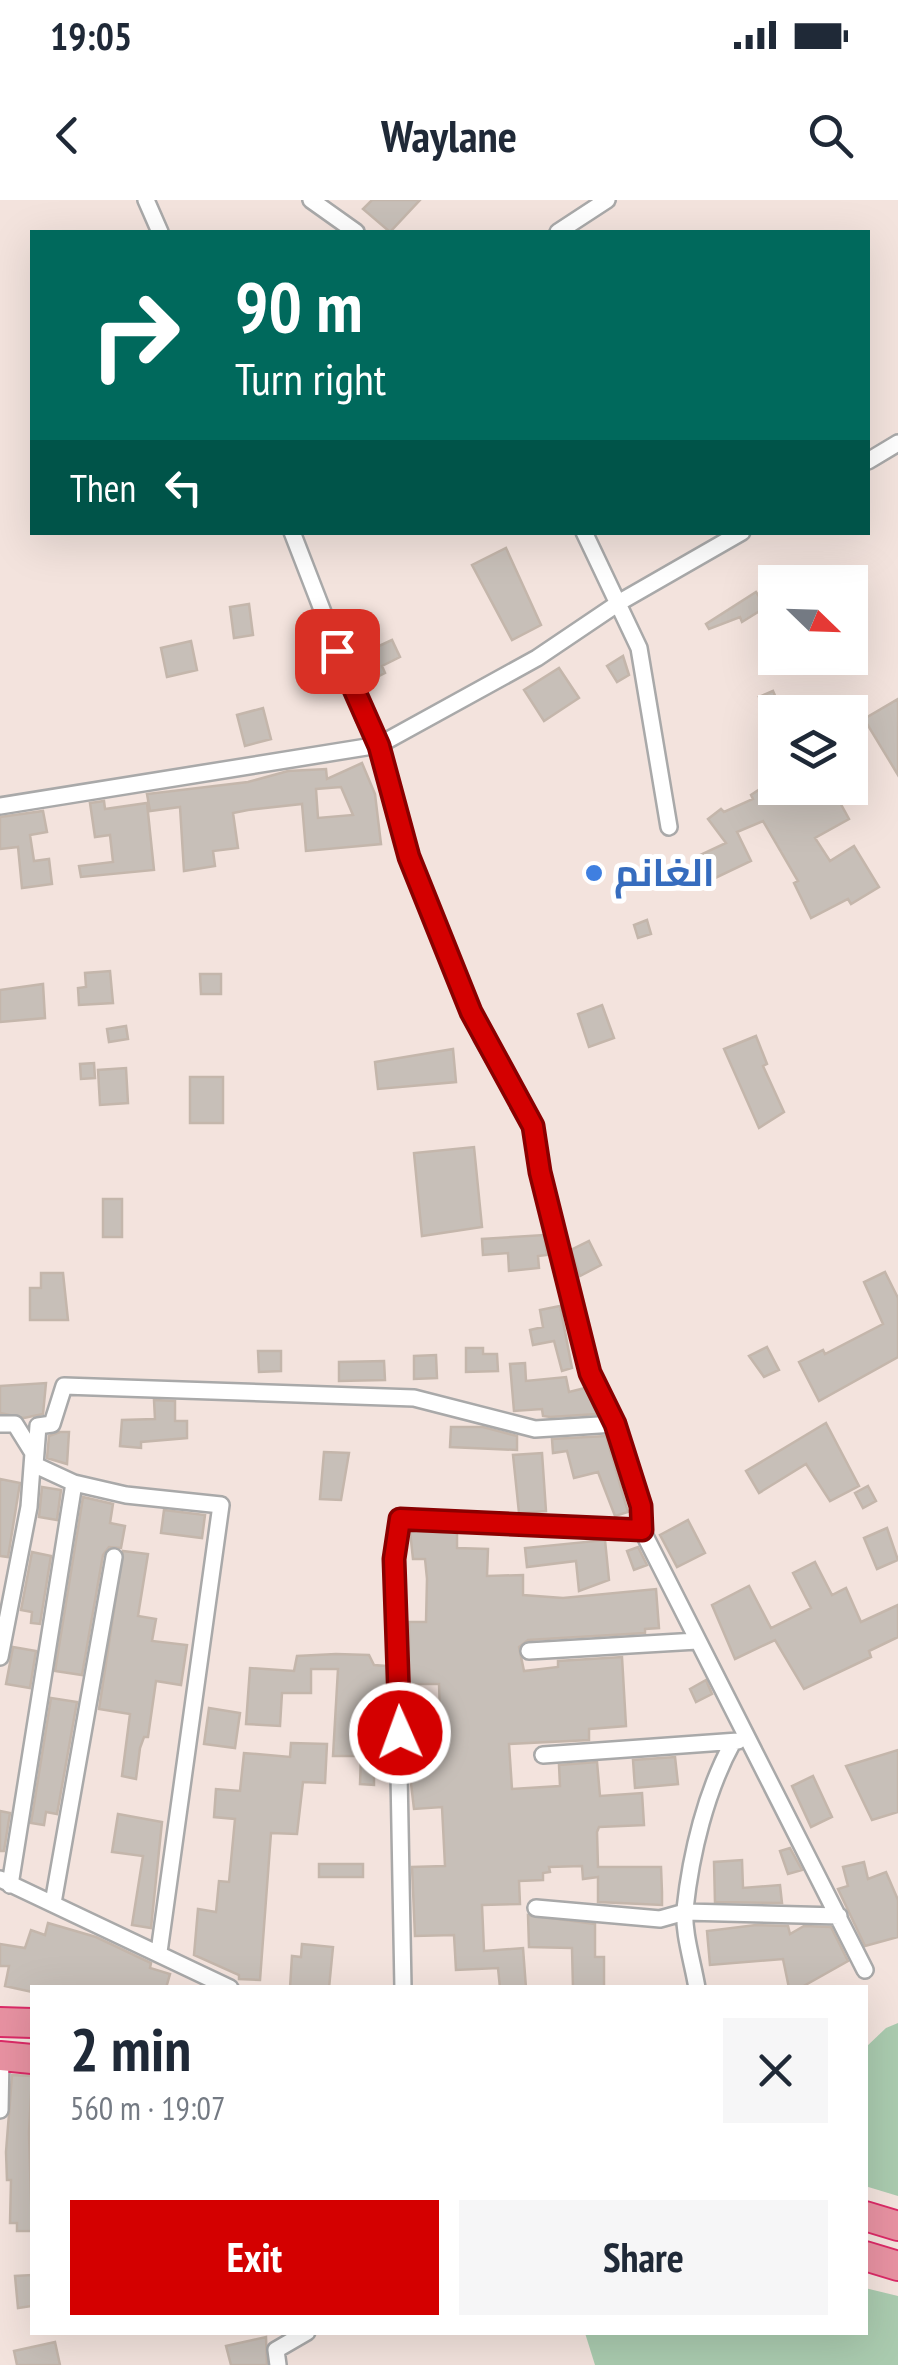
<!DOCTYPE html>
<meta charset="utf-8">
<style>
:root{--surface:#fff;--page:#f6f6f7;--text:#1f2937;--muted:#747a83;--accent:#d40000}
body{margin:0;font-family:"PT Sans Narrow",Cairo,sans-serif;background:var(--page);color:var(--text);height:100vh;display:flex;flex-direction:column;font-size:38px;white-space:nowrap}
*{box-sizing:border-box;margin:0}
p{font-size:32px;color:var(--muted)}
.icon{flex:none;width:55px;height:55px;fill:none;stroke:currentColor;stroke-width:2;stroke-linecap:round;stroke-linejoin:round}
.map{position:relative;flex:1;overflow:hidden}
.drawer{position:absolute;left:30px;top:1785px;width:838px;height:350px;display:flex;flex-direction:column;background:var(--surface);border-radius:0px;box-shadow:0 10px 40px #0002}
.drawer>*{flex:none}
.banner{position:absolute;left:30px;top:30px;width:840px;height:305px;border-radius:0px;box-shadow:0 10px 40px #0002;background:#00695c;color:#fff;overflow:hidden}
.needle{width:65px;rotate:113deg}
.buttons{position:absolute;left:758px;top:365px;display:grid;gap:20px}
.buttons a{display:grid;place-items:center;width:110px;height:110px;border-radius:0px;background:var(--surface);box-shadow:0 10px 40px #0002;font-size:50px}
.pin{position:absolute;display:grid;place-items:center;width:85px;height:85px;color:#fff;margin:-42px;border-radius:20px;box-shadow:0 5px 15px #0006}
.me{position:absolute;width:110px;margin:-55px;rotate:358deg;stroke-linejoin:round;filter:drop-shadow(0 0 8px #0008)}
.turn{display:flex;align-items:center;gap:35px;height:210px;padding:0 40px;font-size:45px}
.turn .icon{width:130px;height:130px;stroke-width:2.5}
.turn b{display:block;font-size:70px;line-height:85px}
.then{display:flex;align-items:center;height:95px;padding:0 40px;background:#0003;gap:20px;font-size:38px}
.round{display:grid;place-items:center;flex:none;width:105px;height:105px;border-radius:0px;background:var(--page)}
.headline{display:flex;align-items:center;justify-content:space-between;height:170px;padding:0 40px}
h1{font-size:60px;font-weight:800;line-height:75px}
.button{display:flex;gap:20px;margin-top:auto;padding:20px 40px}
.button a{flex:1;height:115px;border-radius:0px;background:var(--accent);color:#fff;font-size:40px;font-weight:800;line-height:115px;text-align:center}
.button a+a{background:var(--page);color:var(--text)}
.status{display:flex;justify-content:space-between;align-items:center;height:70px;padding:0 50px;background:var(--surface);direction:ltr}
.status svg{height:28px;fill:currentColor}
header{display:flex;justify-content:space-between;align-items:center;height:130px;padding:0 40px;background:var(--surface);font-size:45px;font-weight:800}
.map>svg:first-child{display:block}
.military{fill:#f3e3dd;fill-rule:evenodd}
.cemetery{fill:#aacbaf}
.building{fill:#c7bfb8;stroke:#c4b6ab;stroke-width:2.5;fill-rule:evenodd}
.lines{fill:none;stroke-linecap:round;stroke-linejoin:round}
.street-casing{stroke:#a9a9a9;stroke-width:20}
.highway-casing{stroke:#dc2a67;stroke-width:32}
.street{stroke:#fff;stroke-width:15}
.highway{stroke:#e892a2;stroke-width:28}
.route-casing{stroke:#8a0000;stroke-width:25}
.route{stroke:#d40000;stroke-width:18}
.shop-dot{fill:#3f7fe0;stroke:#fff;stroke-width:4}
.labels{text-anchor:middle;stroke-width:10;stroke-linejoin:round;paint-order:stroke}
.shop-label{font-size:38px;font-weight:bold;fill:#366cbe;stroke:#fff;text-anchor:start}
</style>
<div class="status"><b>19:05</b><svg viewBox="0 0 49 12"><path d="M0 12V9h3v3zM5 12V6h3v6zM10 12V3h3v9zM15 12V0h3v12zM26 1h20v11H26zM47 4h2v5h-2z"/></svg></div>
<header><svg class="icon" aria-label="back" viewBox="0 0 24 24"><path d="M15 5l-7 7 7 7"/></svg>Waylane<svg class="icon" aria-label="search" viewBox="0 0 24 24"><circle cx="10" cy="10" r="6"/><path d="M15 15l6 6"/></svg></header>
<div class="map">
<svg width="898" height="2165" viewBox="0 0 898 2165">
<rect width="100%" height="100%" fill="#f2efe9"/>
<path class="military" d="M 0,0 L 898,0 L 898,2165 L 0,2165 ZM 32,32 L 868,32 L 868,332 L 32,332 ZM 775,382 L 850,382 L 850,458 L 775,458 ZM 775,512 L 850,512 L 850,588 L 775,588 ZM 32,1788 L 865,1788 L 865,2132 L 32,2132 Z"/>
<path class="cemetery" d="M 898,1823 L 898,1996 L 865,1986 L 865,1848 L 886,1828 Z
M 865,2088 L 898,2096 L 898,2165 L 595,2165 L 585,2133 L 865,2132 Z"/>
<path class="building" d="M 372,0 L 420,0 L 390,32 L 363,9 Z
M 506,348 L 541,425 L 512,440 L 472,365 Z
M 756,392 L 766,407 L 742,422 L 740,417 L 709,429 L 706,424 Z
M 249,404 L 253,435 L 234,438 L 230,407 Z
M 367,421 L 379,446 L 392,440 L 400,457 L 382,466 L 385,473 L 373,479 L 369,471 L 361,475 L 343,422 Z
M 191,441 L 197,470 L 167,477 L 161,448 Z
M 623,456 L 629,475 L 617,482 L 607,466 Z
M 559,468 L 579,498 L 544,521 L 524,490 Z
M 773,491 L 781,509 L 768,516 L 759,497 Z
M 898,499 L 898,575 L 864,519 Z
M 263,508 L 271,539 L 245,546 L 237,515 Z
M 362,563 L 375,594 L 381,644 L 306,651 L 302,604 L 248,610 L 233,613 L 238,648 L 213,651 L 215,666 L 184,671 L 180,607 L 150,611 L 147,594 L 248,582 L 288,571 L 326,569 L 327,579 ZM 341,587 L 353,615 L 318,618 L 316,589 Z
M 775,579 L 775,588 L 832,588 L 849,619 L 815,638 L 830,661 L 854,646 L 879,687 L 851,704 L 848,699 L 811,718 L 794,683 L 798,681 L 763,621 L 737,632 L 751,661 L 711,680 L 700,655 L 726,643 L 708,619 L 721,609 L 724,612 L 753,599 L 751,595 Z
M 104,601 L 105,609 L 147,603 L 154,670 L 81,677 L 79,666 L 113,662 L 110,635 L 95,637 L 90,603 Z
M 43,611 L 47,632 L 30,635 L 34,661 L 49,659 L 52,684 L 22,688 L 18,647 L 0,649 L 0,617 Z
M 647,720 L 651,734 L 638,738 L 634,725 Z
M 110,771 L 113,803 L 79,805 L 78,788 L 86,787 L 85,773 Z
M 200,774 L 221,774 L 221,794 L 201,794 Z
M 43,784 L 45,818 L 0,822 L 0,790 Z
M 602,805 L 614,838 L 589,847 L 578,814 Z
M 126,826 L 128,839 L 109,842 L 107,829 Z
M 756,836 L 767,864 L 763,866 L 784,912 L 759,928 L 724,849 Z
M 453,849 L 456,882 L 378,889 L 375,862 Z
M 94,863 L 95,878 L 81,879 L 80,864 Z
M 126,868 L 128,903 L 100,905 L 98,870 Z
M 190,877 L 223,877 L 223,923 L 190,923 Z
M 474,947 L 482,1027 L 422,1036 L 414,953 Z
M 103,999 L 122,999 L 122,1037 L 103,1037 Z
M 544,1035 L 547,1055 L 538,1056 L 539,1068 L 509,1071 L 508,1053 L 483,1055 L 482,1039 Z
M 589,1041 L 601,1065 L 580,1076 L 571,1050 Z
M 885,1072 L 898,1098 L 898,1157 L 819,1201 L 799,1162 L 823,1150 L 825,1154 L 883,1124 L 864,1082 Z
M 41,1073 L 63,1073 L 68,1120 L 30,1120 L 30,1088 L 41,1088 Z
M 560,1106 L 572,1168 L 562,1171 L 554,1141 L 533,1145 L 530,1130 L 543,1127 L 540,1110 Z
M 767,1147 L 779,1170 L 764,1177 L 749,1156 Z
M 466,1148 L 483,1148 L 483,1154 L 497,1154 L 498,1171 L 466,1172 Z
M 258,1151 L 281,1151 L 281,1171 L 259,1172 Z
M 436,1155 L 437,1178 L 414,1179 L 414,1156 Z
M 384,1161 L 385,1180 L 339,1181 L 339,1162 Z
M 525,1163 L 526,1181 L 566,1177 L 569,1192 L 585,1188 L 597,1214 L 550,1217 L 543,1216 L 542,1209 L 514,1211 L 510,1164 Z
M 46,1183 L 43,1214 L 24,1218 L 0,1213 L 0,1186 Z
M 154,1200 L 175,1201 L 175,1221 L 187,1221 L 187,1238 L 141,1242 L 141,1248 L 120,1246 L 122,1220 L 155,1219 Z
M 826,1223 L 859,1286 L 830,1301 L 806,1264 L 759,1293 L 746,1271 Z
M 451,1227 L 483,1227 L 517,1236 L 517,1250 L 450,1247 Z
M 60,1232 L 69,1232 L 67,1264 L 47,1258 L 49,1236 Z
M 606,1236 L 628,1312 L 615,1316 L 598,1272 L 574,1278 L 567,1251 L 553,1253 L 552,1239 Z
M 324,1252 L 349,1253 L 341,1300 L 320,1299 Z
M 542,1253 L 546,1311 L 519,1313 L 513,1255 Z
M 0,1279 L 20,1283 L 8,1357 L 0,1356 Z
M 868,1286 L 876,1301 L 863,1308 L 855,1293 Z
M 42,1287 L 61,1290 L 57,1320 L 39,1317 Z
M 83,1297 L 113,1304 L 110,1323 L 125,1326 L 121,1348 L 109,1347 L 103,1355 L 82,1475 L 55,1471 Z
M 164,1310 L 205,1315 L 202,1338 L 161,1333 Z
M 688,1320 L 705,1353 L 677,1367 L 660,1335 Z
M 887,1328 L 898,1360 L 877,1369 L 864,1338 Z
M 410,1331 L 457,1333 L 457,1348 L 488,1349 L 487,1376 L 523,1375 L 523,1395 L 563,1398 L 656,1389 L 659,1428 L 645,1429 L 645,1433 L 528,1440 L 519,1447 L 524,1471 L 558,1467 L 558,1461 L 622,1457 L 626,1526 L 589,1529 L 589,1540 L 509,1544 L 512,1589 L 560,1586 L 559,1565 L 597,1562 L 600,1596 L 642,1593 L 644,1625 L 599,1627 L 597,1632 L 598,1667 L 661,1667 L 662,1692 L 662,1705 L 598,1702 L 598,1677 L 583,1679 L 582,1666 L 549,1667 L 550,1672 L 543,1673 L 543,1680 L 519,1681 L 520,1704 L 482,1705 L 484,1751 L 523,1748 L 526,1788 L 500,1788 L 498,1768 L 456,1770 L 454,1735 L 415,1736 L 412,1667 L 445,1666 L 442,1607 L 414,1609 L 410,1575 L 410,1540 L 441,1540 L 439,1484 L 409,1484 L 409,1422 L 426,1422 L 427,1379 L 425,1359 L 413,1359 Z
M 605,1340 L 609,1380 L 579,1391 L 576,1361 L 527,1367 L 525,1348 Z
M 638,1347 L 647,1365 L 634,1370 L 627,1351 Z
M 123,1351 L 148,1354 L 138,1416 L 156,1419 L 152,1441 L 187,1445 L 181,1485 L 156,1481 L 148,1537 L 144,1537 L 140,1548 L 136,1579 L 122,1576 L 130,1514 L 99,1509 Z
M 32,1352 L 51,1356 L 40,1424 L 31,1423 L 32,1412 L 21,1410 Z
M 815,1362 L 832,1395 L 846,1388 L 861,1422 L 898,1405 L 898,1437 L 869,1451 L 871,1457 L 804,1489 L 775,1440 L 735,1459 L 712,1405 L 749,1386 L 771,1428 L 811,1408 L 793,1373 Z
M 13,1447 L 36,1451 L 30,1488 L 6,1484 Z
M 336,1454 L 369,1455 L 374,1465 L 386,1466 L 386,1500 L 370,1500 L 371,1533 L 373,1546 L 378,1546 L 377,1560 L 388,1560 L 388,1574 L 374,1574 L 374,1585 L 360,1584 L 361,1556 L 333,1556 L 338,1469 L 311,1469 L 311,1493 L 282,1493 L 280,1526 L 246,1524 L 250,1468 L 294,1471 L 297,1456 Z
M 706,1480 L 712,1494 L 696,1502 L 690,1489 Z
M 51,1498 L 77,1502 L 57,1614 L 46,1612 L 44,1625 L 31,1623 Z
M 209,1508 L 240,1513 L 235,1548 L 204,1544 Z
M 291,1543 L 327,1544 L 325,1583 L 303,1582 L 297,1634 L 271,1633 L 260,1780 L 239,1779 L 239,1775 L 194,1755 L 198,1709 L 216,1712 L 219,1681 L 229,1682 L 235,1619 L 214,1617 L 216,1589 L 240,1591 L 244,1553 L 290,1557 Z
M 898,1550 L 898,1612 L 872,1620 L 846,1566 Z
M 675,1557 L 678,1584 L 635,1588 L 633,1560 Z
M 813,1576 L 832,1617 L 811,1627 L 792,1586 Z
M 0,1611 L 10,1613 L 4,1651 L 0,1651 Z
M 118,1614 L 162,1622 L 151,1728 L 132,1725 L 143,1656 L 112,1652 Z
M 790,1648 L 802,1670 L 788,1674 L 780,1651 Z
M 742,1660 L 743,1688 L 780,1685 L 782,1703 L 715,1702 L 714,1662 Z
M 864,1662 L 868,1679 L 886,1672 L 898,1700 L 898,1737 L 865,1746 L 838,1689 L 848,1686 L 843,1667 Z
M 319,1664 L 363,1664 L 363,1677 L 319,1677 Z
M 528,1715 L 595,1724 L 595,1757 L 604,1757 L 604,1788 L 573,1788 L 572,1748 L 529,1747 Z
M 48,1723 L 96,1737 L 151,1763 L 150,1768 L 170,1774 L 166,1788 L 32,1788 L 32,1792 L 5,1786 L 9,1766 L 0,1766 L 0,1744 L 25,1748 L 31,1730 L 45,1735 Z
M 756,1725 L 788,1726 L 790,1734 L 804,1726 L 831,1727 L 848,1761 L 800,1788 L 789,1788 L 783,1759 L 710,1765 L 707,1731 Z
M 302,1744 L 333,1747 L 329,1788 L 290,1788 L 292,1756 L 301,1757 Z
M 12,1875 L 32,1876 L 29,1933 L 32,2031 L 17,2031 L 17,2023 L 10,2023 L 11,1980 L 7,1980 L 6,1952 Z
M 32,2075 L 32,2106 L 18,2108 L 15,2076 Z
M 266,2137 L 267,2165 L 231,2165 L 226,2146 Z
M 55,2142 L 60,2165 L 17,2165 L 14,2151 Z"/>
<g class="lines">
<g class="street-casing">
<path id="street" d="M 146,0 L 160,32
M 311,0 L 356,32
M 558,32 L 607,0
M 868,261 L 898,243
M 292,332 L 364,518 L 379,545 L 409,657 L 482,838 L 533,926 L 540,972 L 590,1173 L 615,1224 L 641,1306 L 642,1330 L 865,1770
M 584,332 L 639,448 L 669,627
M 0,606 L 379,545 L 537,458 L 620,402 L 742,332
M 0,1224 L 15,1224 L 33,1253 L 29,1307 L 0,1457
M 529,1451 L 697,1441
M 543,1555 L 738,1541
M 0,1679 L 230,1788
M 10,1685 L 74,1283
M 53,1703 L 114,1357
M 536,1708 L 660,1719 L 685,1712 L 839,1716
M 159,1752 L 221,1305 L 126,1295 L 74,1283 L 35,1265 L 38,1226 L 52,1224 L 64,1186 L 414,1198 L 535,1229 L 615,1224
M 403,1788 L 395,1359 L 400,1319 L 642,1330
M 697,1788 C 693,1763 683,1733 685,1709 C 691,1653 706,1591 733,1542
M 0,1910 L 1,1856
M 278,2165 L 276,2150 L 307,2132"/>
</g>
<g class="highway-casing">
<path id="highway" d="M 0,1822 L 32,1823
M 0,1856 L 32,1859
M 865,2016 L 898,2026
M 865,2056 L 898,2066"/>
</g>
<use href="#street" class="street"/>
<use href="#highway" class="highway"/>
</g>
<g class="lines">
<g class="route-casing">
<path id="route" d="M 337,451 L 379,546 L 409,657 L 471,812 L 533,926 L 540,972 L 590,1173 L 615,1224 L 641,1306 L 642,1330 L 400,1319 L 394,1359 L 400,1533"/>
</g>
<use href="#route" class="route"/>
</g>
<circle class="shop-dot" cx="594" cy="673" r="10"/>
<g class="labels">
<g class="shop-label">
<text x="614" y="686">الغانم</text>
</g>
</g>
</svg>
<div class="buttons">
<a><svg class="needle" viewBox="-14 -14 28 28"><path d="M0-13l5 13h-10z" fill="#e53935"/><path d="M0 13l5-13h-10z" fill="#747a83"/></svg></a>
<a><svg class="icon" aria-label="layers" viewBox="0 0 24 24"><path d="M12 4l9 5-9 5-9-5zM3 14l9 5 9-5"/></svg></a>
</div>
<div class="pin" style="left:337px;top:451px;background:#d93025"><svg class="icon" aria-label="arrive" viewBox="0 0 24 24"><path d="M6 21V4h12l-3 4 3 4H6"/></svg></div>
<svg class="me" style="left:400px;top:1533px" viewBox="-20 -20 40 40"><circle r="17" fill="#d40000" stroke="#fff" stroke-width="3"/><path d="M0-11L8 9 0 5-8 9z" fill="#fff"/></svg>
<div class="banner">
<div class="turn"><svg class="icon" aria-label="right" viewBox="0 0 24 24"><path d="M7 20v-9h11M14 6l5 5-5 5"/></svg><div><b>90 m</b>Turn right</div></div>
<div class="then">Then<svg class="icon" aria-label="left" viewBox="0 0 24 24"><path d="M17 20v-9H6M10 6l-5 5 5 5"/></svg></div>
</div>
<section class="drawer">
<div class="headline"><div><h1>2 min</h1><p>560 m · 19:07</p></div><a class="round"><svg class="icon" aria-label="close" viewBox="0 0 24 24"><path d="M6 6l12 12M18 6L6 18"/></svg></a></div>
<div class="button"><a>Exit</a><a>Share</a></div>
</section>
</div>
